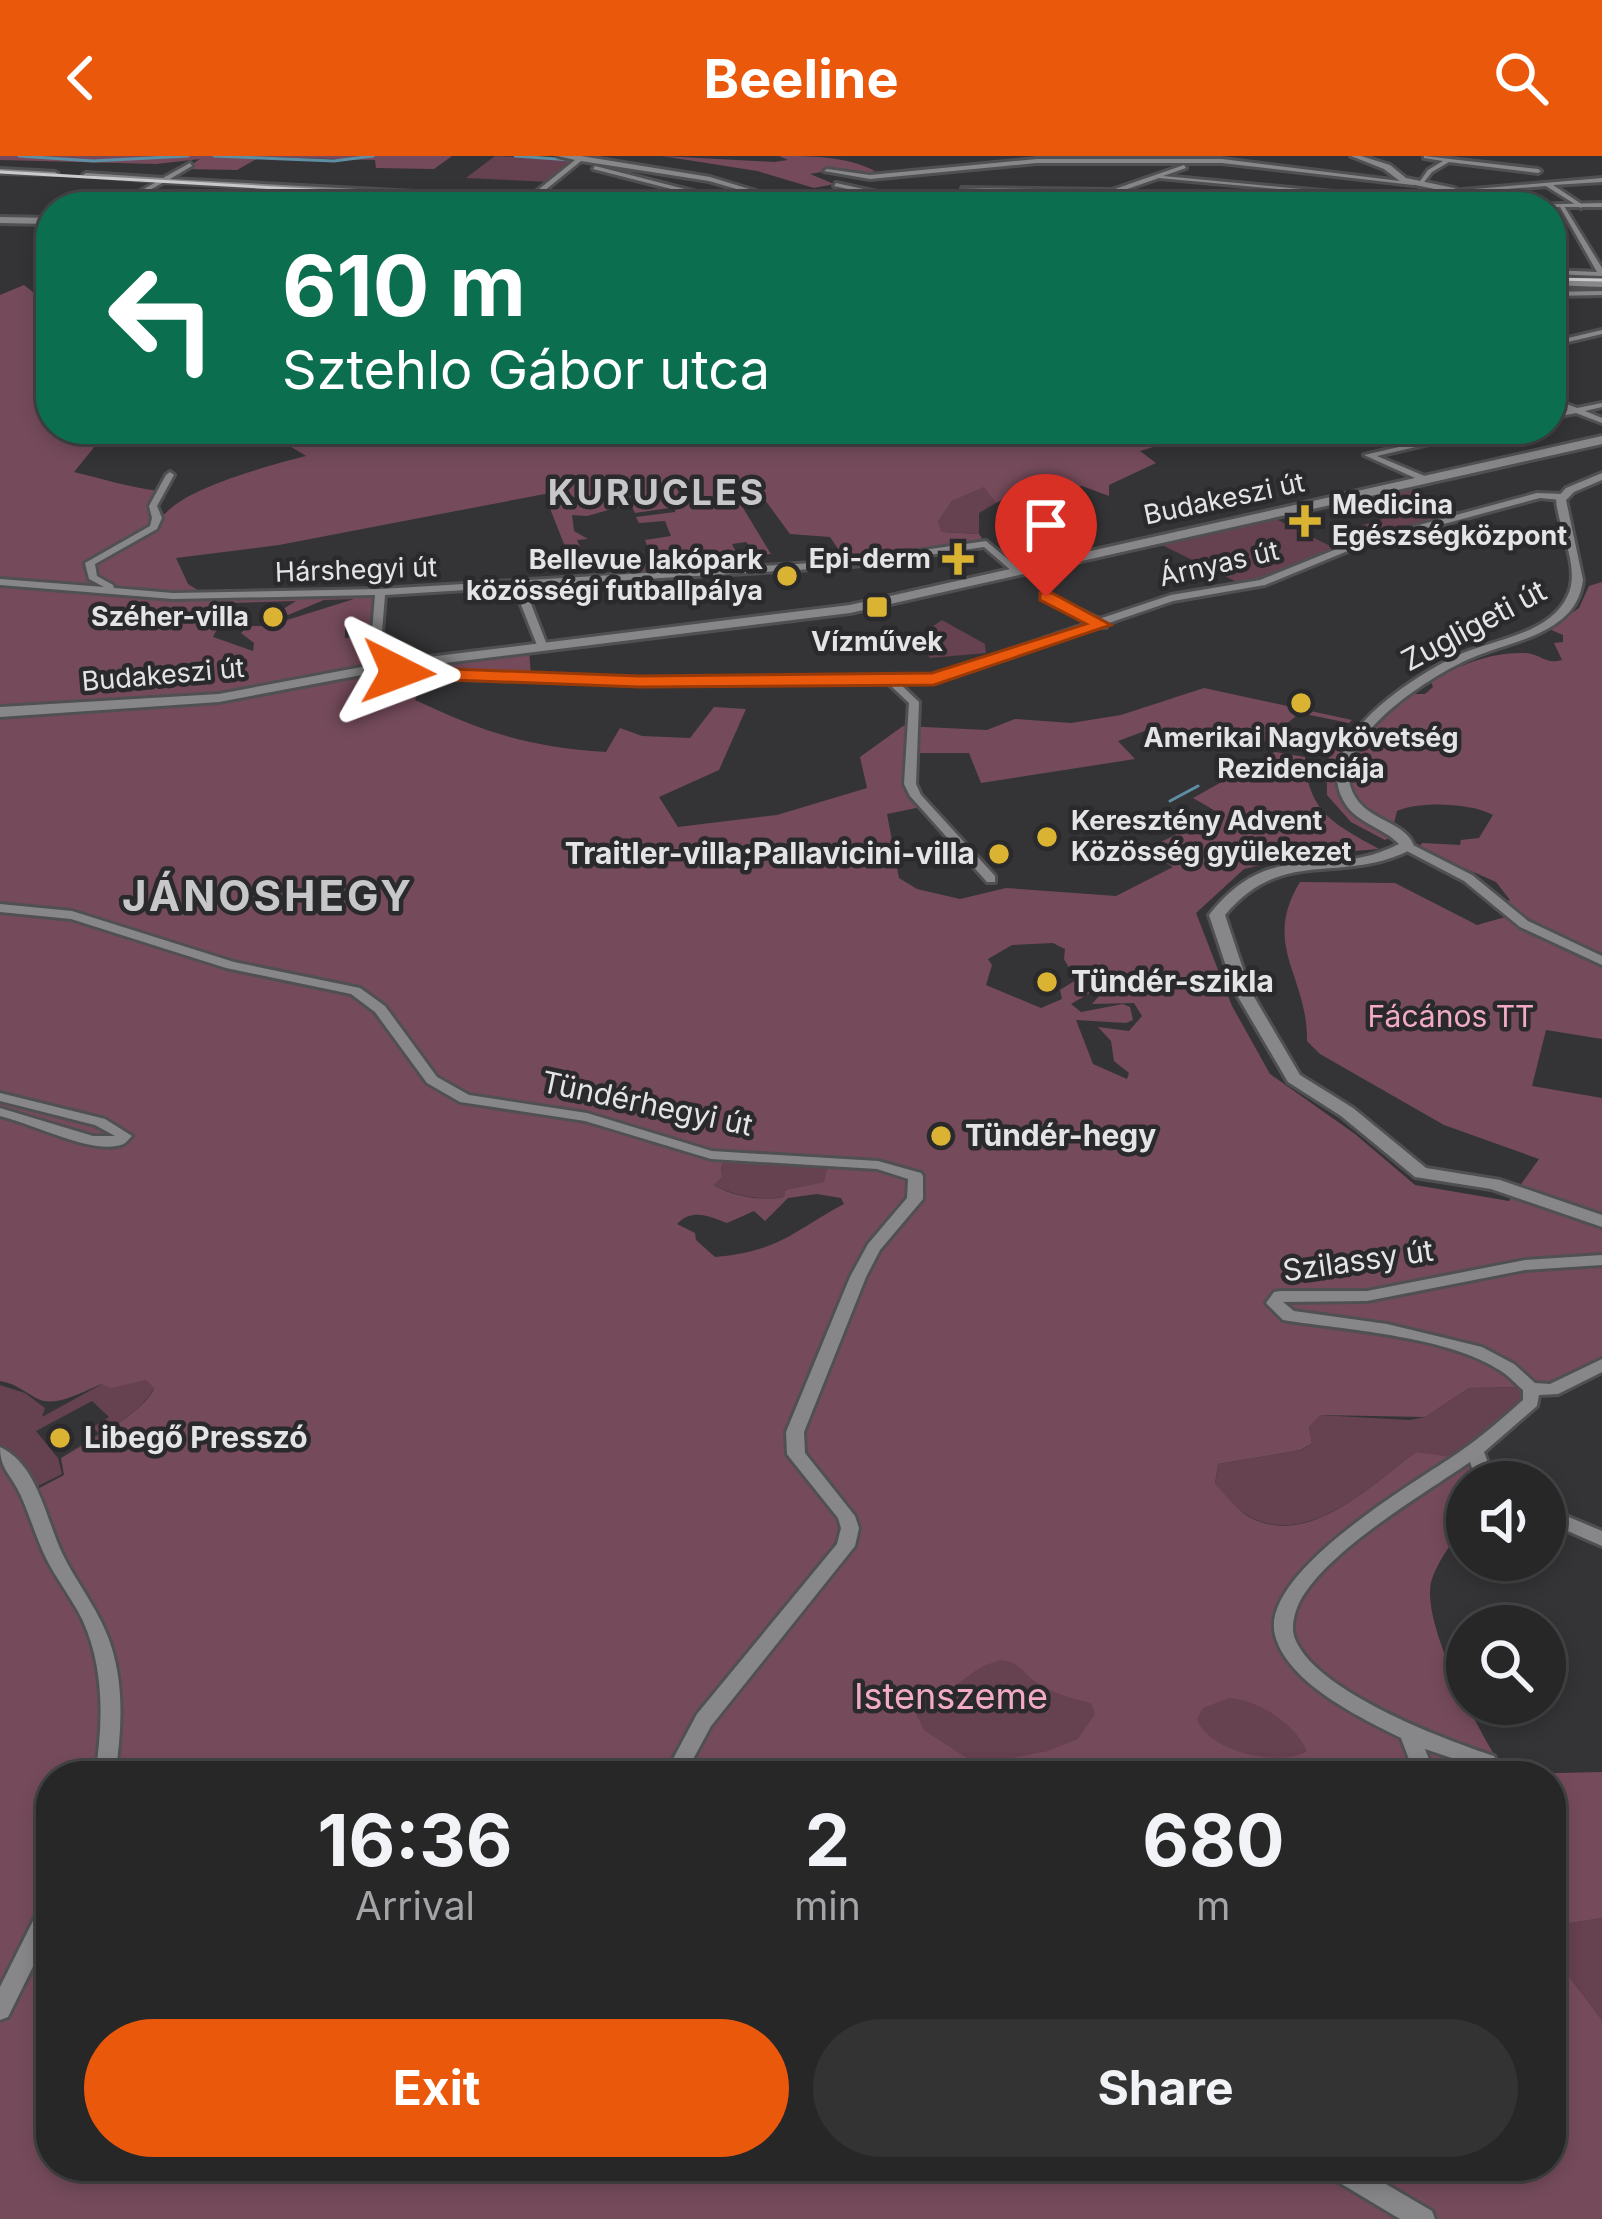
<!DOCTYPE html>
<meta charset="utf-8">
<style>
:root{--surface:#272728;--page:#333334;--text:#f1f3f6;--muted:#a4a5a8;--line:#434445;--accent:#ea580c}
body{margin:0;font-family:Inter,sans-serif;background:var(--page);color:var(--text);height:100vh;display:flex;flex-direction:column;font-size:45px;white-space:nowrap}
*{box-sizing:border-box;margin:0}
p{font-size:39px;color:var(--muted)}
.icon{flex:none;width:66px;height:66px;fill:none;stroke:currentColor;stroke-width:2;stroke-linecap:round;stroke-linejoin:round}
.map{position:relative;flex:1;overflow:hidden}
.panel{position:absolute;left:36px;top:1605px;width:1530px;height:420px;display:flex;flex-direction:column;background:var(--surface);border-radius:48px;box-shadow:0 6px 18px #0003,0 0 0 3px var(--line)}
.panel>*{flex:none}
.guide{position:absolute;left:36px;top:36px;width:1530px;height:252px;border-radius:48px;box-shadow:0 6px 18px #0003,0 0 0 3px var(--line);background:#0b6e4f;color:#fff;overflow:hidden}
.buttons{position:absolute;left:1446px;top:1305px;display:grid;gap:24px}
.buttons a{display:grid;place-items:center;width:120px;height:120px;border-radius:50%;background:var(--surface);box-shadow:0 6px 18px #0003,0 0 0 3px var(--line);font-size:60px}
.pin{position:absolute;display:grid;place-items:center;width:102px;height:102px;color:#fff;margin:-123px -51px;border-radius:50% 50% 50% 0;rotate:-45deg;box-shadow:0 0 12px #0007}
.pin .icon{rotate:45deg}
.me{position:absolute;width:132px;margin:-66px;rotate:93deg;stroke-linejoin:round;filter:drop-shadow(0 0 9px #0008)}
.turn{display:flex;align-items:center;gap:42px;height:252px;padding:0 48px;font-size:54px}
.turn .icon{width:156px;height:156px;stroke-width:2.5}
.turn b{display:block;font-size:84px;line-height:102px}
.eta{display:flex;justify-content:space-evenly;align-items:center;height:204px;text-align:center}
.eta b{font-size:72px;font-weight:700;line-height:84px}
.cta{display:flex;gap:24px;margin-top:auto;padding:24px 48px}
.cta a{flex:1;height:138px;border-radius:72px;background:var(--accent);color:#fff;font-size:48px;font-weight:700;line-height:138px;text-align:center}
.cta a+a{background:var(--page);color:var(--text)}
header{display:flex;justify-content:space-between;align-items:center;height:156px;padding:0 48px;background:var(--accent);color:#fff;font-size:54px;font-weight:700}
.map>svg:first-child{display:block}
.green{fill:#66414f}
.forest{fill:#754b5b;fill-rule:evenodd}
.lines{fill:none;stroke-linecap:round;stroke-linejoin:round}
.stream{stroke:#5e8ea3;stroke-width:3}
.minor-casing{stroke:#505052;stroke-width:6}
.tertiary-casing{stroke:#505052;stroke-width:6}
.secondary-casing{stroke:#505052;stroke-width:6}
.minor{fill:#878789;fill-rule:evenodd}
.tertiary{fill:#878789;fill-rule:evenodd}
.secondary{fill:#878789;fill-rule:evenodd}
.tram{stroke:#cacacc;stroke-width:3}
.route{fill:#ea580c;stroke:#983908;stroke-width:3}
.poi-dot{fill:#dab333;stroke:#2a2a2c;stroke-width:4.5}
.labels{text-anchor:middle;stroke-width:9;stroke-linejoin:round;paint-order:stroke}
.far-street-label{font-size:27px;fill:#e4e4e6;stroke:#2a2a2c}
.far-poi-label{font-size:27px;font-weight:bold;fill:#e4e4e6;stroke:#2a2a2c;text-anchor:end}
.street-label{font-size:30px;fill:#e4e4e6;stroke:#2a2a2c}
.poi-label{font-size:30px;font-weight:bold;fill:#e4e4e6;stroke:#2a2a2c;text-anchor:start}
.park-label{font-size:30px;fill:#f3abc5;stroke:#2a2a2c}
.far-district-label{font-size:36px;font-weight:bold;letter-spacing:3px;fill:#c7c7ca;stroke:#2a2a2c}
.near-park-label{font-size:36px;fill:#f3abc5;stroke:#2a2a2c}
.district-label{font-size:42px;font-weight:bold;letter-spacing:3px;fill:#c7c7ca;stroke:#2a2a2c}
</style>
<header><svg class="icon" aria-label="back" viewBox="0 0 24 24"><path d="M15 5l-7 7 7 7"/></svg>Beeline<svg class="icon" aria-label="search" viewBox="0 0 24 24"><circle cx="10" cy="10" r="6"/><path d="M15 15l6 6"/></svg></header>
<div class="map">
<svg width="1602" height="2063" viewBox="0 0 1602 2063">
<rect width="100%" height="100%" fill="#343436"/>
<path class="green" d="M 495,0 C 569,3 738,12 802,51 L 689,22 L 585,5 L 572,6 L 549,26 L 466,22 Z
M 985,330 L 996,347 L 979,357 L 979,378 L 942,376 L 938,366 L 952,345 Z
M 1407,332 L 1464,358 L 1373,381 L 1353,372 L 1382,363 L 1347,346 Z
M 1274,362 L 1336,393 L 1261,425 L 1241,428 L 1162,389 Z
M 942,464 L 985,488 L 986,497 L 930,502 L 924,494 L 918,494 L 912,486 L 931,484 L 920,479 Z
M 727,1001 L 828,1007 L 825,1026 L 785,1034 L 784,1041 C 762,1045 733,1040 714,1029 L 722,1021 L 721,1010 Z
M 146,1224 L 154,1231 C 147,1255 84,1289 61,1302 L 99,1278 L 93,1271 L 109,1261 L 92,1245 L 36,1275 L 58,1302 L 62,1318 L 36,1331 L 22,1306 L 0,1290 L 0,1229 L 25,1237 L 45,1252 L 42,1261 L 102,1228 Z
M 1533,1231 L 1524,1248 L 1454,1303 L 1416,1296 C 1371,1329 1309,1392 1250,1361 C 1237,1354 1225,1339 1215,1329 L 1218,1308 L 1302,1294 L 1312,1287 L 1309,1271 L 1319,1259 L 1409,1264 L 1425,1261 L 1469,1232 Z
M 1267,1469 L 1400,1620 L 825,1620 L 842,1521 Z
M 1602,1762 L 1602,1864 L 1554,1801 L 1551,1770 Z"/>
<path class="forest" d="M 0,0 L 452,0 L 434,13 L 376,12 L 375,4 L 260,1 L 237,14 L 185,13 L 200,3 L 156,8 L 0,4 Z
M 662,0 L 774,6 L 788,4 L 779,0 C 813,0 845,0 875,15 L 865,18 L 875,20 L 827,15 L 810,18 L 834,28 L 814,32 L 757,15 Z
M 24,129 L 33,136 L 51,134 L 51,273 L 198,273 L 100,284 L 74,316 C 103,323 128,331 158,335 L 153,350 L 157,358 L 165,358 C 187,331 271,309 306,300 L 262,273 L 1148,273 L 1133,278 L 1160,289 L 1140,295 L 1156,307 L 1109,329 L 1109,340 L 1082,330 L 1061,335 L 1041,324 L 996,347 L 984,331 L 952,345 L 938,366 L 942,376 L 979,378 L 986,388 L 847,406 L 830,381 L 790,378 L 765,344 L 740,347 L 771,398 L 758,399 L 746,386 L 732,388 L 739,402 L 708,404 L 711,414 L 624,420 L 621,410 L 654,407 L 645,384 L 671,380 L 665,365 L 639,367 L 636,361 L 675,356 L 676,351 L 635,357 L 626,340 L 585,344 L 555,336 L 279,389 L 176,402 L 188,428 L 207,440 L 374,438 L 371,468 L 345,470 L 345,482 L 368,481 L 366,512 L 388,519 L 384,526 L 420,532 L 415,544 C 486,577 528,591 606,596 L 620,572 L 642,580 L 690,582 L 714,551 L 746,553 L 719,614 L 659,641 L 678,671 L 777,659 L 867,632 L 860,601 L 903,570 L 987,574 L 1015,563 L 1071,567 L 1121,559 L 1204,532 L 1352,564 L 1349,567 L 1300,557 L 1261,588 L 1150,573 L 1118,585 L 1135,603 L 981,627 L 969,597 L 906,597 L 904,635 L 921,651 L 887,658 L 899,722 L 917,733 L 960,743 L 1006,732 L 1116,740 L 1173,711 L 1145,694 L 1219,657 L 1193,642 L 1275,596 L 1305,601 C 1307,656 1334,668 1379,693 L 1303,699 L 1244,713 L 1196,757 L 1232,850 L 1270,918 L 1355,978 L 1415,1029 L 1509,1045 L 1539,1003 L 1444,969 L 1320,898 L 1307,885 C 1308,819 1261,790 1300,726 L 1395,727 L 1477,769 L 1509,760 L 1498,749 L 1510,744 L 1496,726 L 1419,692 L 1422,687 L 1460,689 L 1461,684 L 1479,682 L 1493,659 C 1471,647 1420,645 1397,655 L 1394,667 L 1402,676 L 1385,684 L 1351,666 L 1327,639 C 1326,589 1328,592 1369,570 C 1383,562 1396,548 1409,538 L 1425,538 L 1433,531 L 1430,524 C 1463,509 1489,496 1525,497 C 1542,498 1545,509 1562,504 L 1554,487 L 1563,486 L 1563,479 L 1549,473 L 1579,452 L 1589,430 L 1602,426 L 1602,883 L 1546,874 L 1532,930 L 1602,942 L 1602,1209 L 1533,1231 L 1469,1232 L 1425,1261 L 1320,1259 L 1309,1271 L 1312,1287 L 1301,1294 L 1218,1308 L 1215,1328 C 1225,1338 1237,1354 1249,1361 C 1309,1393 1371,1329 1416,1296 L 1472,1304 L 1476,1320 L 1467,1326 C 1467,1389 1454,1372 1433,1420 C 1415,1461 1483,1582 1506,1618 L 1602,1616 L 1602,1762 L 1551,1770 L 1551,1620 L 51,1620 L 51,2010 L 1551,2010 L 1551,1778 L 1554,1801 L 1602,1864 L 1602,2063 L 0,2063 L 0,1309 L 26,1339 L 64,1319 L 61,1302 C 84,1289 147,1255 154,1232 L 146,1224 L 110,1232 L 102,1228 C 83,1235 55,1253 36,1242 C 22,1234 16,1228 0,1225 L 0,139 ZM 354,443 L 268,470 L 248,470 L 241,477 L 254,487 L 253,495 L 213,481 L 230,447 L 296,445 L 280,455 L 288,459 L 324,444 ZM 1053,787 L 1065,793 L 1064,803 L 1076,824 L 1060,834 L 1062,843 L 1041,852 L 986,829 L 992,809 L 988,803 L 1012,789 ZM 1081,832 L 1107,831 L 1092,848 L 1134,847 L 1142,860 L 1129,875 L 1098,871 L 1111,885 L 1114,905 L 1129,917 L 1127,923 L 1093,908 L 1076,864 L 1126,867 L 1133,864 L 1130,851 L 1123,848 L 1081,856 L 1071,848 L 1090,837 ZM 728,1001 L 828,1008 L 824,1026 L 785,1034 L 784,1041 C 762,1045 733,1041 714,1029 L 722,1021 L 721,1010 ZM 817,1038 L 841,1042 L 844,1048 C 792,1076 780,1095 715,1101 L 696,1084 L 695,1077 L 677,1068 C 692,1052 709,1060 727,1067 L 754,1055 L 765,1065 L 788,1042 ZM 1002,1504 C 1020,1507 1021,1514 1034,1525 C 1049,1536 1073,1543 1091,1547 L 1095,1558 L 1078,1583 L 1048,1595 L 977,1609 L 924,1574 L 916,1558 C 922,1533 939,1540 956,1529 C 973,1517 980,1509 1002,1504 ZM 1229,1542 C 1259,1544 1295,1568 1307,1595 C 1281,1612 1208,1596 1197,1563 L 1203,1552 Z
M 624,343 L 626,349 L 587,360 L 572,359 L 574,375 L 588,383 L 577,384 L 580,391 L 566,393 L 549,350 Z
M 529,494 L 531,520 L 399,514 L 401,510 Z"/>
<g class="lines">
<path class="stream" d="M 19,0 L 93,5 L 188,0
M 214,0 L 334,5 L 373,0
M 515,0 L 585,5
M 702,24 L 721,28
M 1551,119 L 1602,121
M 1170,645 L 1198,630"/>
<g class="minor-casing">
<path id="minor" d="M 558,0 L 581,0 L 710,21 L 808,51 L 798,51 L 709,25 L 581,5 L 533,44 L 592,51 L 529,47 L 523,51 L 520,49 L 523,46 L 164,26 L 120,51 L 112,51 L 158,25 L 83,19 L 86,17 L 163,22 L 190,7 L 192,10 L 170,23 L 528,42 L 575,4 Z
M 1424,0 L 1538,13 L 1541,15 L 1538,17 L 1449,6 L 1432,16 L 1421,30 L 1418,28 L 1428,14 L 1443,5 L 1424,2 Z
M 1037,3 L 1222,3 L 1416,27 L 1413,29 L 1222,7 L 1037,7 L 870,23 L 824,15 L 827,13 L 870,19 Z
M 1184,9 L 1186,12 L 1163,20 L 1344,37 L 1341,39 L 1159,22 L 1113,38 L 962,32 L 1112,34 Z
M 595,10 L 751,50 L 752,51 L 742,51 L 593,13 Z
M 0,13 L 55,16 L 58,18 L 0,17 Z
M 1602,22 L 1602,26 L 1553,29 L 1583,49 L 1581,52 L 1546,30 L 1454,37 L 1451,35 Z
M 836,27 L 891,39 L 894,41 L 871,51 L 862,51 L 884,41 L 834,30 Z
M 960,40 L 1129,49 L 1132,51 L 958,43 Z
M 1559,49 L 1564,50 L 1602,112 L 1602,120 L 1551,118 L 1551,114 L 1597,116 Z
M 51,83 L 51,88 L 44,91 L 41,89 Z
M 1602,135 L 1602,139 L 1551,140 L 1551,136 Z
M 1602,174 L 1602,178 L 1551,190 L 1551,186 Z
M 1551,242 L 1577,252 L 1602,247 L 1602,251 L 1585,255 L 1602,262 L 1602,267 L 1576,257 L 1551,262 L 1551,258 L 1568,254 L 1551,247 Z
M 1477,273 L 1493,273 L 1377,300 L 1427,321 L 1428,323 L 1424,326 L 1364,299 Z
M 170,316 L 174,319 L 157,350 L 162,362 L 157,373 L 95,408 L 97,420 L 113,429 L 114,432 L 173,437 L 380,433 L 847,405 L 986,385 L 1021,414 L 1013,416 L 984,391 L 847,411 L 524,430 L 547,489 L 542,492 L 537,489 L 514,431 L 385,439 L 379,512 L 374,515 L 369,512 L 375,439 L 173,443 L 0,429 L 0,423 L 104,431 L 89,423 L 85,407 L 150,370 L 152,362 L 149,350 L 166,319 Z
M 1537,337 L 1562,338 L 1566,341 L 1562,344 L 1540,342 L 1355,392 L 1265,429 L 1173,445 L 1106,468 L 1106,471 L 1097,471 L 938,525 L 898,526 L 919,546 L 916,628 L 921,639 L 995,720 L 995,726 L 987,726 L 910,640 L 904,628 L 909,547 L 887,526 L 639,528 L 426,522 L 394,518 L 383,510 L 388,507 L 401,513 L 426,516 L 639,522 L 933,520 L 1089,467 L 1043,443 L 1043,439 L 1049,439 L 1099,463 L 1171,439 L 1260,424 L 1349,388 Z
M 1407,686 L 1472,719 L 1528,765 L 1602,800 L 1602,809 L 1520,771 L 1464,725 L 1403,693 L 1403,687 Z
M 0,748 L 72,755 L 234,806 L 360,832 L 385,850 L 437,921 L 469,939 L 587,957 L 712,995 L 878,1005 L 921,1017 L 923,1020 L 923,1043 L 880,1094 L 866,1121 L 804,1276 L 805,1297 L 855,1360 L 859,1372 L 855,1390 L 711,1570 L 684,1620 L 664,1620 L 697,1558 L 837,1388 L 841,1372 L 838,1362 L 790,1302 L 787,1298 L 786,1276 L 850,1121 L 868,1088 L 907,1042 L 908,1023 L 877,1013 L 711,1003 L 585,965 L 460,946 L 427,927 L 375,856 L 351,838 L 226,812 L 71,763 L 0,756 Z
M 0,937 L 105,963 L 132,980 C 126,986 125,989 116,990 C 88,996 30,967 0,960 L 0,952 L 93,980 L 115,980 L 95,969 L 0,945 Z
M 1602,1099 L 1602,1109 L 1525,1114 L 1367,1145 L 1283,1146 L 1294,1155 L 1387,1168 L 1482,1191 L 1514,1208 L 1535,1227 L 1550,1228 L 1602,1203 L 1602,1216 L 1558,1238 L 1539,1239 L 1537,1250 L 1484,1296 L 1495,1326 L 1477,1326 L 1470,1306 C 1421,1340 1329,1393 1300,1445 C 1295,1455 1291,1469 1294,1480 C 1311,1534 1445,1584 1494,1600 L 1497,1606 L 1494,1612 L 1487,1614 L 1425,1593 L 1430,1606 L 1428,1620 L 1408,1620 L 1410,1606 L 1401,1582 C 1361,1562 1287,1527 1275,1479 C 1259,1417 1414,1327 1458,1297 C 1481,1281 1502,1263 1523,1244 L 1523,1234 C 1516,1228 1509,1220 1501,1215 C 1450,1181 1350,1174 1289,1165 L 1283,1164 L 1266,1147 L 1274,1136 L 1280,1135 L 1367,1135 L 1525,1104 Z
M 0,1291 C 39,1309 46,1366 64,1401 C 81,1434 105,1462 114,1500 C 124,1539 121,1580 115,1620 L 95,1620 C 103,1568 105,1514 83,1465 C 72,1442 56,1423 45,1400 C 36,1381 30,1360 21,1340 C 12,1319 0,1314 0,1291 Z
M 1545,1351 L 1602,1375 L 1602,1390 L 1545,1365 Z
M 51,1743 L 51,1774 L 8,1861 L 0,1864 L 0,1831 L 43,1745 Z
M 1321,2010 L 1355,2010 L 1432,2055 L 1435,2063 L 1400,2063 L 1325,2018 Z"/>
</g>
<g class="tertiary-casing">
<path id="tertiary" d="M 1351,0 L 1361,0 L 1390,9 L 1406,22 L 1454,32 L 1491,51 L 1481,51 L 1449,36 L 1401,26 L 1384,13 Z
M 1602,47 L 1602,51 L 1515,51 L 1519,49 Z
M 1602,317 L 1602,324 L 1574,336 L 1566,344 L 1583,424 C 1581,440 1574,453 1562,463 C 1535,485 1499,489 1469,503 C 1431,520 1337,579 1350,629 C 1360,666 1404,662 1414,690 L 1412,693 C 1341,730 1283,689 1225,759 L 1250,834 L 1300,919 L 1353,952 L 1426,1012 L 1500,1024 L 1602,1059 L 1602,1071 L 1491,1033 L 1415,1021 L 1341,960 L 1288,926 L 1234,834 L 1209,759 C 1273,678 1326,726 1399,688 C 1383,671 1355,667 1343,644 C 1312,585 1411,522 1456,500 C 1490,484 1549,479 1567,441 C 1582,412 1558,374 1556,343 L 1566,332 Z"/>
</g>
<g class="secondary-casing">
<path id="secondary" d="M 0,61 L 51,62 L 51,68 L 0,67 Z
M 1551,123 L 1602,125 L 1602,131 L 1551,129 Z
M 1602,280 L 1602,288 L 850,457 L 388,514 L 219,546 L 0,561 L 0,551 L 219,538 L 388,506 L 850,449 Z"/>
</g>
<use href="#minor" class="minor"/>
<use href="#tertiary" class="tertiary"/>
<use href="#secondary" class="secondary"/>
<path class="tram" d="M 0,16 L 603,51
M 1551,123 L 1602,124"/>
</g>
<path class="route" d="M 1040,437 L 1052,437 L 1111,469 L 934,529 L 639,531 L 398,522 L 388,516 L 398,511 L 639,520 L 932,517 L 1086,468 L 1040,444 Z"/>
<g class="poi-dot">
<path d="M1299 347h12v12h12v12h-12v12h-12v-12h-12v-12h12z"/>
<path d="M952 385h12v12h12v12h-12v12h-12v-12h-12v-12h12z"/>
<circle cx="787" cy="420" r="12"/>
<rect x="865" y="439" width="24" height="24" rx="6"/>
<circle cx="273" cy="461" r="12"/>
<circle cx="1301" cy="547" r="12"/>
<circle cx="1047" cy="681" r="12"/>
<circle cx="999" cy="698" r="12"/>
<circle cx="1047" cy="826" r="12"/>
<circle cx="941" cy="980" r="12"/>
<circle cx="60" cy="1282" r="12"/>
</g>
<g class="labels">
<g class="far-street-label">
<text transform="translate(1224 343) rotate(-12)" y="9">Budakeszi út</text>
<text transform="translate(1219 408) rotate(-13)" y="9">Árnyas út</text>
<text transform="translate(356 414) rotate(-2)" y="9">Hárshegyi út</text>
<text transform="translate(163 519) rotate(-5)" y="9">Budakeszi út</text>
</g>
<g class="far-poi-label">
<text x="1332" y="358" text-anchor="start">Medicina<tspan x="1332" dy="31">Egészségközpont</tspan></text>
<text x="931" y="412">Epi-derm</text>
<text x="763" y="413">Bellevue lakópark<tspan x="763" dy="31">közösségi futballpálya</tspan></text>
<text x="249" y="470">Széher-villa</text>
<text x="877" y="495" text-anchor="middle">Vízművek</text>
<text x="1301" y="591" text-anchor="middle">Amerikai Nagykövetség<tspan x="1301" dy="31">Rezidenciája</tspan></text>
<text x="1071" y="674" text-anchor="start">Keresztény Advent<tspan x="1071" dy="31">Közösség gyülekezet</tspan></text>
</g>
<g class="street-label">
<text transform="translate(1474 470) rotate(-28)" y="10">Zugligeti út</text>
<text transform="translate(647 948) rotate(12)" y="10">Tündérhegyi út</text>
<text transform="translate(1358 1105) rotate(-8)" y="10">Szilassy út</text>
</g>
<g class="poi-label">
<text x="975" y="708" text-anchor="end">Traitler-villa;Pallavicini-villa</text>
<text x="1071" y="836">Tündér-szikla</text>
<text x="965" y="990">Tündér-hegy</text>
<text x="84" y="1292">Libegő Presszó</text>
</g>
<g class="park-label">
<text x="1451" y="871">Fácános TT</text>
</g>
<g class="far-district-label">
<text x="657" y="349">KURUCLES</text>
</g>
<g class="near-park-label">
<text x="951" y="1553">Istenszeme</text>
</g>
<g class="district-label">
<text x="268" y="755">JÁNOSHEGY</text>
</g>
</g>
</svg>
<div class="buttons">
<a><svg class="icon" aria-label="sound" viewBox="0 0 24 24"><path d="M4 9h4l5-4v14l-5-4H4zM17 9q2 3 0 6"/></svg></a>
<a><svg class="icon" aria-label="search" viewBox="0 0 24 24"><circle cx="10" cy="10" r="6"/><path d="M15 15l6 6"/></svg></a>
</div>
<div class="pin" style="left:1046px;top:441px;background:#d93025"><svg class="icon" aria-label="arrive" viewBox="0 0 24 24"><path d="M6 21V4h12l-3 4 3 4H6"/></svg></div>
<svg class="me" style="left:398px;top:516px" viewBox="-20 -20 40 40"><path d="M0-17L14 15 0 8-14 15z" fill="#ea580c" stroke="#fff" stroke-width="4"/></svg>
<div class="guide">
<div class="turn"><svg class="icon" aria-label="left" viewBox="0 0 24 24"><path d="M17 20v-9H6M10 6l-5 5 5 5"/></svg><div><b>610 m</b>Sztehlo Gábor utca</div></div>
</div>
<section class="panel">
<div class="eta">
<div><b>16:36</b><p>Arrival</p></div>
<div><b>2</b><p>min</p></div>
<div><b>680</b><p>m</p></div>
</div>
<div class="cta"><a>Exit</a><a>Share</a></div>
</section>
</div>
